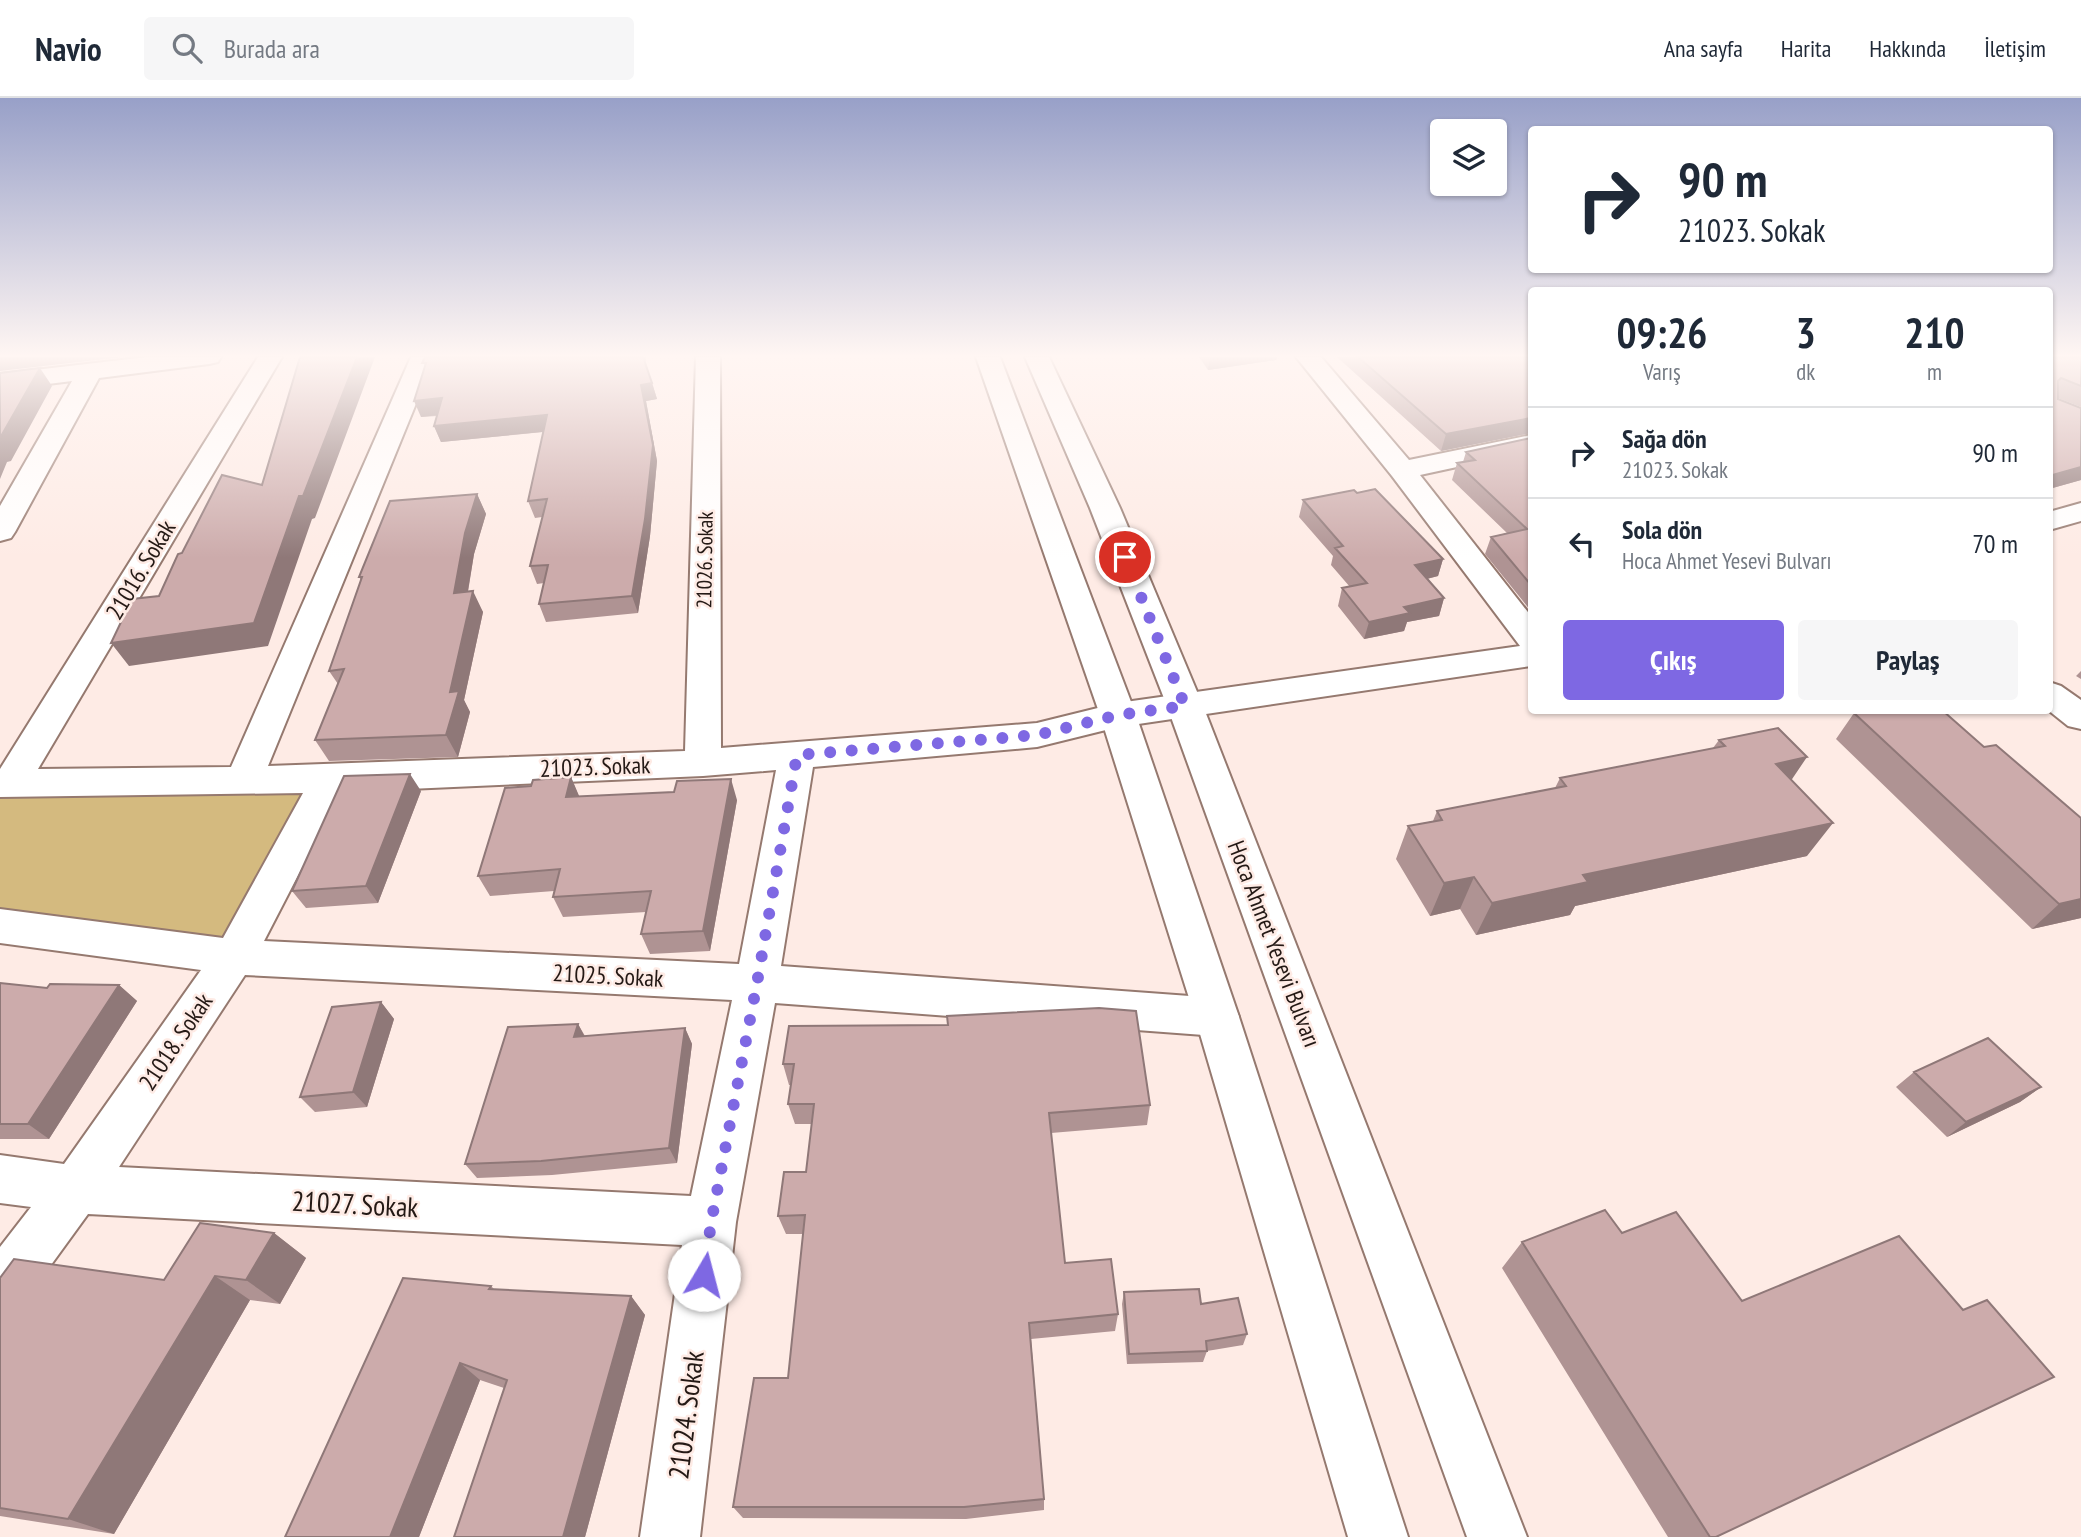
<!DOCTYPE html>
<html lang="tr">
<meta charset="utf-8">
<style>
:root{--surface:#fff;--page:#f6f6f7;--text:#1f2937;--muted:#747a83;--line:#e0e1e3;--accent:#7e68e3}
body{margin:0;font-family:"PT Sans Narrow",sans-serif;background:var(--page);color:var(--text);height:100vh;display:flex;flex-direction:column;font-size:26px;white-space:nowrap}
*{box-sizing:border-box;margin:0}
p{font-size:23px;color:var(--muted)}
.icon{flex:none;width:38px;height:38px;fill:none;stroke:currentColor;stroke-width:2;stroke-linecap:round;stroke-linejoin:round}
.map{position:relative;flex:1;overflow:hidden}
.sheet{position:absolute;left:1528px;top:189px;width:525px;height:427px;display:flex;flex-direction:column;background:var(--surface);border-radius:7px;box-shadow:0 2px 5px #0004}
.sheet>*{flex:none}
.top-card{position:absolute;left:1528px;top:28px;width:525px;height:147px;border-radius:7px;box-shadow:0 2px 5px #0004;background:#fff;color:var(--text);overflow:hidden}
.controls{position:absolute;left:1430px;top:21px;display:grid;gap:14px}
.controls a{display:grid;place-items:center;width:77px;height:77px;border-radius:7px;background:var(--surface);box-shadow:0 2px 5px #0004;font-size:35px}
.pin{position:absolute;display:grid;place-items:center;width:60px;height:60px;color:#fff;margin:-30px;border:4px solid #fff;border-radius:50%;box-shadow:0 2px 7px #0007}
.me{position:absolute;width:77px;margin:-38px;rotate:8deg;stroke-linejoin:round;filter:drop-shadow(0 0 5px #0008)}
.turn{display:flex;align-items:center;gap:24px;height:147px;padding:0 35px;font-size:32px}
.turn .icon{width:91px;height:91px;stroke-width:2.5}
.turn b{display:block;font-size:49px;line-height:60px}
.eta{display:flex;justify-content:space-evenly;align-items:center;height:119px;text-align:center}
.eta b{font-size:42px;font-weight:800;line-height:49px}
.button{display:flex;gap:14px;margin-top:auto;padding:14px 35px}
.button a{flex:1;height:80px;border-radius:7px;background:var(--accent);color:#fff;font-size:28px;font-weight:800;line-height:80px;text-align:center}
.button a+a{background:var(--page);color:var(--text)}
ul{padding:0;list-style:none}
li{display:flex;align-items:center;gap:21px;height:91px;padding:0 35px;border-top:2px solid var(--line)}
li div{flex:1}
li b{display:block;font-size:26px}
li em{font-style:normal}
header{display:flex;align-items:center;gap:42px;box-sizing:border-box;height:98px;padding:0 35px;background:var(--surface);border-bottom:2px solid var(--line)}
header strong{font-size:33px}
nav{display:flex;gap:38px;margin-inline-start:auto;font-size:24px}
.search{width:490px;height:63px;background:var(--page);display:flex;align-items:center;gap:18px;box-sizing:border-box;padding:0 24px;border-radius:7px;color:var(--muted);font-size:26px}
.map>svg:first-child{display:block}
.green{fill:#d4ba7f}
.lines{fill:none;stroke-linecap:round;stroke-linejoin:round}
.minor-casing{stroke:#95796f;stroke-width:4}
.major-casing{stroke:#95796f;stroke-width:4}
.minor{fill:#fff;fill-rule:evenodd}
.major{fill:#fff;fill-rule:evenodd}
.wall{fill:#af9393}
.shaded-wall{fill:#8f7878}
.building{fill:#ccabab;stroke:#8f7878;stroke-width:2}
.route{stroke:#7e68e3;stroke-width:12;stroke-dasharray:0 21.6}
.labels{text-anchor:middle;stroke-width:5;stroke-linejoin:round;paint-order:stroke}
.far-street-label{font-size:21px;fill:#241915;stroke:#feebe5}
.street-label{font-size:24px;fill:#241915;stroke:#feebe5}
.near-street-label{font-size:28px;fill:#241915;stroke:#feebe5}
</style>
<header>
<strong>Navio</strong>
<div class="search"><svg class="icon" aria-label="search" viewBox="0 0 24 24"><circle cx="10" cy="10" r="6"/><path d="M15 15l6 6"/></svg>Burada ara</div>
<nav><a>Ana sayfa</a><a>Harita</a><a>Hakkında</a><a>İletişim</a></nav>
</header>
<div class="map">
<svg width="2081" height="1439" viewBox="0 0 2081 1439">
<rect width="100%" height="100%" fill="#feebe5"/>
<path class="green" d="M 329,681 L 234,859 L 0,828 L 0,685 Z"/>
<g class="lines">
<g class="minor-casing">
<path id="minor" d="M 147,259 L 221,259 L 218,264 L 209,266 L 99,280 L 15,434 L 11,440 L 0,443 L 0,408 L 72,283 L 0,292 L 0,276 Z
M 258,259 L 282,259 L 38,671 L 231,669 L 411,259 L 435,259 L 268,668 L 685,653 L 696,259 L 720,259 L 721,650 L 1037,625 L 1118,605 L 1520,548 L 1392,378 L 1296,259 L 1321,259 L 1409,362 L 1531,337 L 1531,353 L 1420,377 L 1531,518 L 1531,568 L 1118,629 L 1037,649 L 813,669 L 781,868 L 1217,900 L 1233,905 L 1239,919 L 1233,933 L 1217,938 L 775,905 L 736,1124 L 700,1439 L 640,1439 L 682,1147 L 88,1116 L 19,1211 L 0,1218 L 0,1149 L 31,1109 L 0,1105 L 0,1057 L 64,1066 L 201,872 L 0,845 L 0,811 L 223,840 L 303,695 L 0,699 L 0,671 ZM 776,672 L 739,866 L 264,843 L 341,694 L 703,678 ZM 245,877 L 732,902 L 691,1098 L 119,1069 Z
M 2081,405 L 2081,423 L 2049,432 L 2049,414 Z
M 2049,584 L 2061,588 L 2081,602 L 2081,631 L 2068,628 L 2048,612 Z"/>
</g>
<g class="major-casing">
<path id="major" d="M 976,259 L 1000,259 L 1136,617 L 1239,919 L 1408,1439 L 1348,1439 L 1195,919 L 1100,617 Z
M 1025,259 L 1049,259 L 1120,410 L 1203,608 L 1527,1439 L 1467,1439 L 1167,608 L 1090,410 Z"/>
</g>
<use href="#minor" class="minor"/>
<use href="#major" class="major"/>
</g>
<path class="wall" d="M 425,259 L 646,259 L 646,265 L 657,301 L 646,303 L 657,363 L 650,438 L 638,515 L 546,524 L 539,506 L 544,485 L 537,486 L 530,468 L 542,419 L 535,420 L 528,403 L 543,334 L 441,344 L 434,328 L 437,318 L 421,319 Z
M 1199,259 L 1277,259 L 1276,262 L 1208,272 Z
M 1337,259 L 1531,259 L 1531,335 L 1441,353 Z
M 2049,259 L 2081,259 L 2081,309 L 2058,300 L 2058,301 L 2081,310 L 2081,382 L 2049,391 Z
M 1531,340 L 1531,513 L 1485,456 L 1491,439 L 1507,435 L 1452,382 L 1457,365 L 1463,364 L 1466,354 Z
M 1357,395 L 1443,461 L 1438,478 L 1427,481 L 1444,500 L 1439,518 L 1407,524 L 1404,533 L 1364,541 L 1338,508 L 1342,490 L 1350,489 L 1331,467 L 1333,458 L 1299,419 L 1303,402 Z
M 477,396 L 486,416 L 474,456 L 468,494 L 483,514 L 464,602 L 470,614 L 458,659 L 329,663 L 315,642 L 338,586 L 329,573 L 361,482 L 359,479 Z
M 2081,573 L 2081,581 L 2076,578 Z
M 1854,615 L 1984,649 L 2081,720 L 2081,820 L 2032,831 L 1836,641 Z
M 1719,642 L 1791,682 L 1807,758 L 1575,808 L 1570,817 L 1476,837 L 1460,811 L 1430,818 L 1396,761 L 1408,728 L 1433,723 L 1437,713 L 1555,690 L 1560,680 L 1713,650 Z
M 571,679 L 579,699 L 737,702 L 710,853 L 650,856 L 641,836 L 646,814 L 563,819 L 553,799 L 554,793 L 490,798 L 478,778 L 531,688 Z
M 421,693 L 378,805 L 306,810 L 292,793 Z
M 0,885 L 47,890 L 119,887 L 137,903 L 49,1041 L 0,1041 Z
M 381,904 L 394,921 L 367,1009 L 315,1014 L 300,999 Z
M 578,926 L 585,938 L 685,930 L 692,946 L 677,1065 L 552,1077 L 477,1080 L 465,1066 Z
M 789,928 L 1150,1007 L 1147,1027 L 1051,1035 L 1065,1165 L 1118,1216 L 1115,1233 L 1031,1241 L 1044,1401 L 1044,1412 L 966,1421 L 743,1420 L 733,1409 L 788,1280 L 803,1136 L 786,1136 L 778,1118 L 806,1074 L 812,1026 L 795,1026 L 788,1006 L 791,987 L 789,987 L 783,966 Z
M 1914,974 L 2041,989 L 2020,1004 L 1947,1039 L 1896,989 Z
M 274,1135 L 306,1160 L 280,1206 L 250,1202 L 114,1436 L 0,1418 L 0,1180 L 164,1182 Z
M 1522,1144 L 1716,1439 L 1668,1439 L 1502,1170 Z
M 491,1188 L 495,1192 L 631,1198 L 645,1217 L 585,1439 L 454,1439 L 504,1290 L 480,1282 L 419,1439 L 285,1439 Z
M 1124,1194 L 1247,1236 L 1243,1247 L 1207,1253 L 1203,1264 L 1127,1266 L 1122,1206 Z"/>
<path class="shaded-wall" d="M 0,259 L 122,259 L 0,273 Z
M 357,259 L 375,259 L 315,420 L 312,421 L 268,548 L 129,568 L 111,545 L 299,398 Z
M 1210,259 L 1277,259 L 1276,262 L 1208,272 Z
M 40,270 L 52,288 L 11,363 L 7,364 L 0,381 L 0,340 Z
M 652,285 L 657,301 L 646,303 L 657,363 L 650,438 L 638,515 L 632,498 L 641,287 Z
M 442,300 L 448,316 L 421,319 L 414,303 Z
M 547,317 L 552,333 L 441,344 L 434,328 Z
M 1531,320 L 1531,335 L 1441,353 L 1446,336 Z
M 2081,369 L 2081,382 L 2049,391 L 2049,378 Z
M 477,396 L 486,416 L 474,456 L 464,516 L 454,495 L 465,435 Z
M 1443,461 L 1438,478 L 1410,485 L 1415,467 Z
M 473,493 L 483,514 L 464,602 L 470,614 L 458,659 L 446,637 L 450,594 Z
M 1444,500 L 1439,518 L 1407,524 L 1404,533 L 1364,541 L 1369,524 L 1404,509 Z
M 1807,659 L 1784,693 L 1776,666 Z
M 410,676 L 421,693 L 378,805 L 366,788 Z
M 571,679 L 580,700 L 566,699 Z
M 731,681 L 737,702 L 710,853 L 703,833 Z
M 1833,725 L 1807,758 L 1575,808 L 1570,817 L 1476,837 L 1492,805 L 1583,777 Z
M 1474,779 L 1460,811 L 1430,818 L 1444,785 Z
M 2081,801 L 2081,820 L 2032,831 L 2059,806 Z
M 119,887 L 137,903 L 49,1041 L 28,1026 Z
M 381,904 L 394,921 L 367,1009 L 353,994 Z
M 578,926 L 587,943 L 574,939 Z
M 685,930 L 692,946 L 677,1065 L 669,1050 Z
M 2041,989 L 2020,1004 L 1947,1039 L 1966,1024 Z
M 274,1135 L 306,1160 L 280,1206 L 246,1182 Z
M 215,1178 L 250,1202 L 114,1436 L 68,1421 Z
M 631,1198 L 645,1217 L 585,1439 L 563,1439 Z
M 460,1265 L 480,1282 L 419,1439 L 390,1439 Z"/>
<path class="building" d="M 300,259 L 357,259 L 303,398 L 299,398 L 254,525 L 111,545 L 132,501 L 159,498 L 178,456 L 182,455 L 222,377 L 262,387 Z
M 425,259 L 643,259 L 652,285 L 641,287 L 653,347 L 645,421 L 632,498 L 539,506 L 548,467 L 530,468 L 547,401 L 528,403 L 547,317 L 434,328 L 442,300 L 414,303 L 426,265 L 422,265 Z
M 1358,259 L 1531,259 L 1531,320 L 1446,336 Z
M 2049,259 L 2081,259 L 2081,288 L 2061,280 L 2058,283 L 2058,301 L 2081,310 L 2081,369 L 2049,378 Z
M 40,270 L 0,340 L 0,275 Z
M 1531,340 L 1531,487 L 1491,439 L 1527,431 L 1457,365 L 1475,362 L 1466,354 Z
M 1375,391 L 1443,461 L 1415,467 L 1444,500 L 1404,509 L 1410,515 L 1369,524 L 1342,490 L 1367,485 L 1335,450 L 1343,448 L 1303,402 L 1354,392 L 1357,395 Z
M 477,396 L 465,435 L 454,495 L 473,493 L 450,594 L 459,593 L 446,637 L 315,642 L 344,571 L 329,573 L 362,479 L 359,479 L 390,403 Z
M 1867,612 L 1942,612 L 1984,649 L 1996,647 L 2081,720 L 2081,801 L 2059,806 L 1854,615 Z
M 1778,630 L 1807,659 L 1776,666 L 1833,725 L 1583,777 L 1588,784 L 1492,805 L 1474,779 L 1444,785 L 1408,728 L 1442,722 L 1437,713 L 1566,688 L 1560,680 L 1725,648 L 1719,642 Z
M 410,676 L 366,788 L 292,793 L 344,678 Z
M 571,679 L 566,699 L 674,694 L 677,683 L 731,681 L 703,833 L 641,836 L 651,793 L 553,799 L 560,771 L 478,778 L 505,690 L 531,688 L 533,682 Z
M 0,885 L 47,890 L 50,886 L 119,887 L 28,1026 L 0,1026 Z
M 381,904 L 353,994 L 300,999 L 332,909 Z
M 1099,910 L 1136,913 L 1150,1007 L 1049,1015 L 1065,1165 L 1111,1161 L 1118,1216 L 1029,1225 L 1044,1401 L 964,1409 L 733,1409 L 754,1280 L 788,1280 L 805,1117 L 778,1118 L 784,1074 L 806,1074 L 814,1006 L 788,1006 L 794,966 L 783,966 L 789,928 L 948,927 L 947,918 Z
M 578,926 L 574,939 L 685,930 L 669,1050 L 541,1063 L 465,1066 L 508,929 Z
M 1988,940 L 2041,989 L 1966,1024 L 1914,974 Z
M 1605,1112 L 1622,1135 L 1676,1114 L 1742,1203 L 1899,1138 L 1963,1212 L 1987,1202 L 2054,1279 L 1716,1439 L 1710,1439 L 1522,1144 Z
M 200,1125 L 274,1135 L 246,1182 L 215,1178 L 68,1421 L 0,1410 L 0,1180 L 14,1161 L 164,1182 Z
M 403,1180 L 491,1188 L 489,1191 L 631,1198 L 563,1439 L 454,1439 L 507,1282 L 460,1265 L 390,1439 L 285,1439 Z
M 1199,1191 L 1201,1206 L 1238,1200 L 1247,1236 L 1206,1243 L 1207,1253 L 1129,1256 L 1124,1194 Z"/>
<linearGradient id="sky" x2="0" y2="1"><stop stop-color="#98a0c8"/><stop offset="0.56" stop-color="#fff6f3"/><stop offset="1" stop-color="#fff6f3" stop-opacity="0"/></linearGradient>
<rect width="2081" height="460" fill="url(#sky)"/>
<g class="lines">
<path class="route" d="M 704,1177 L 711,1125 L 757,885 L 797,657 L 1037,637 L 1118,617 L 1185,608 L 1125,459"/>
</g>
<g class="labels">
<g class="far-street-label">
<text transform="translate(705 462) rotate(-89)" y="7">21026. Sokak</text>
</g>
<g class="street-label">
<text transform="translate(141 472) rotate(-59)" y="8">21016. Sokak</text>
<text transform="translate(595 669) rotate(-2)" y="8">21023. Sokak</text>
<text transform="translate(1274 846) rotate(69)" y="8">Hoca Ahmet Yesevi Bulvarı</text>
<text transform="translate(608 878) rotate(3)" y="8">21025. Sokak</text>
<text transform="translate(176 944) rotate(-56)" y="8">21018. Sokak</text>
</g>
<g class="near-street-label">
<text transform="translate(355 1106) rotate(3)" y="10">21027. Sokak</text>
<text transform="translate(686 1317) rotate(-83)" y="10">21024. Sokak</text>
</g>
</g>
</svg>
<div class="controls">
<a><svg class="icon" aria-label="layers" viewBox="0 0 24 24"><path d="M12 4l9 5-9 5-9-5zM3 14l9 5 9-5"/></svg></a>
</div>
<div class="pin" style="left:1125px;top:459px;background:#d93025"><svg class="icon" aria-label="arrive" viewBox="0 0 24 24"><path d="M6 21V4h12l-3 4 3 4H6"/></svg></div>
<svg class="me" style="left:704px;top:1177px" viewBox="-20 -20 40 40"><circle r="19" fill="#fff"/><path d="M0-13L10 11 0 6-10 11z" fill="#7e68e3"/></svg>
<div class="top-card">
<div class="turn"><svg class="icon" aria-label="right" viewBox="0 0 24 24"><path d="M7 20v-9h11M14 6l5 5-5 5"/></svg><div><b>90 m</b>21023. Sokak</div></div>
</div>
<section class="sheet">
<div class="eta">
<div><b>09:26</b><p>Varış</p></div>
<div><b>3</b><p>dk</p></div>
<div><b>210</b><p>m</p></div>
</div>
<ul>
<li><svg class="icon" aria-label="right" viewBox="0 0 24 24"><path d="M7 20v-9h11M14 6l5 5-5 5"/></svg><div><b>Sağa dön</b><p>21023. Sokak</p></div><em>90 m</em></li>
<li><svg class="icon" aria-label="left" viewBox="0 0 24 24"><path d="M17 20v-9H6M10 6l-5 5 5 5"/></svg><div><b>Sola dön</b><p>Hoca Ahmet Yesevi Bulvarı</p></div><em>70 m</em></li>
</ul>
<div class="button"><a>Çıkış</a><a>Paylaş</a></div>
</section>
</div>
